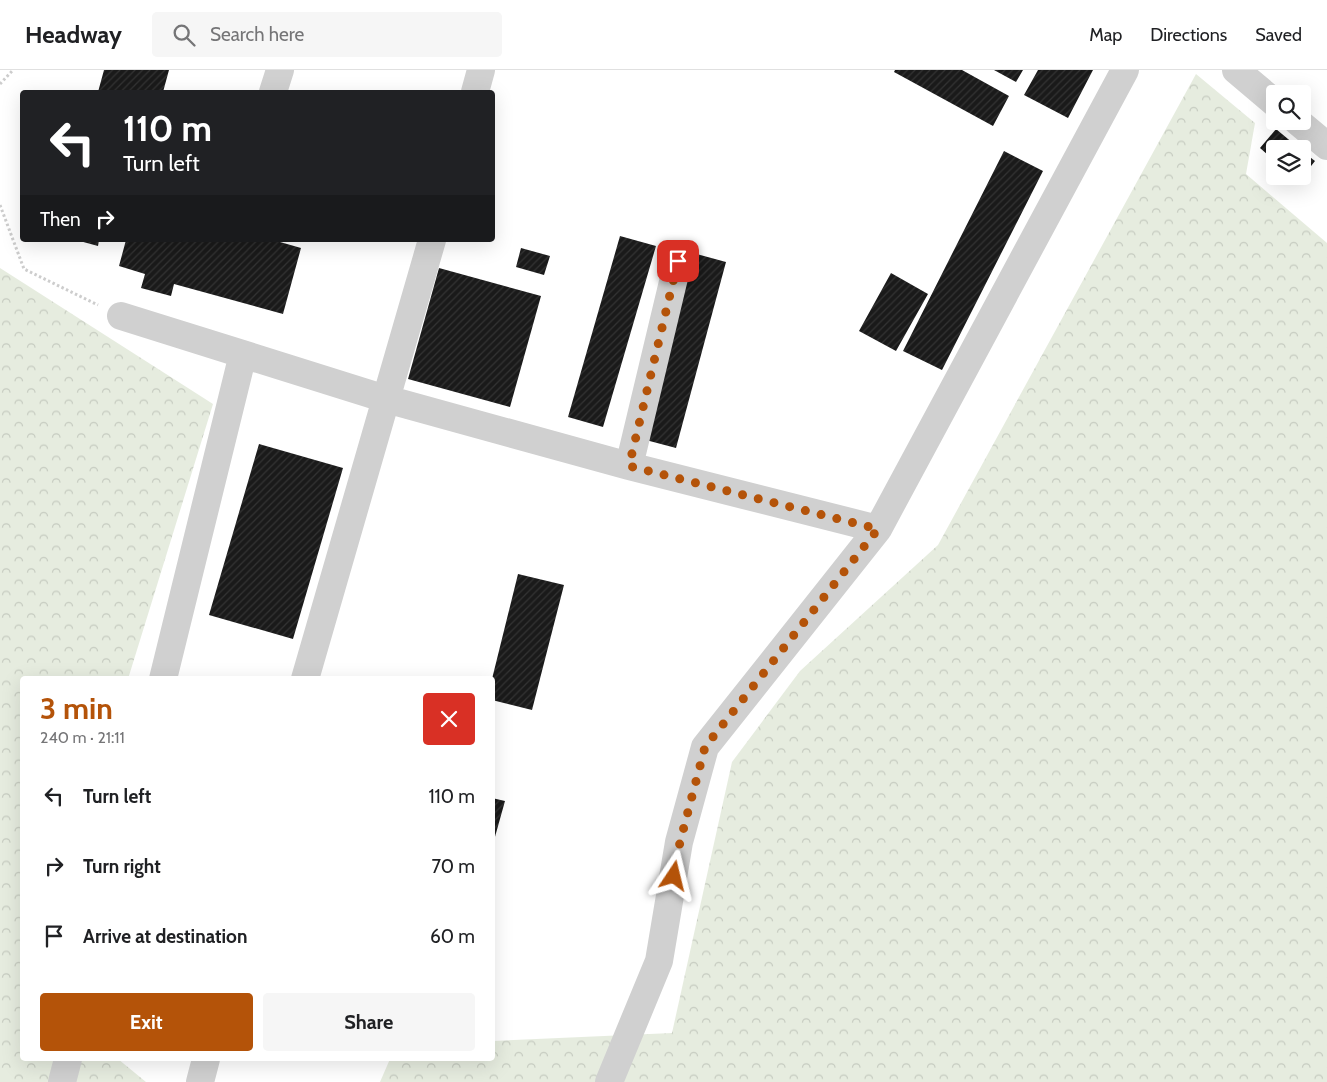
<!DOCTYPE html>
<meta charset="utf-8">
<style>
:root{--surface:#fff;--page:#f6f6f6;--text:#202124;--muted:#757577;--line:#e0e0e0;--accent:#b45309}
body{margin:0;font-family:Cabin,sans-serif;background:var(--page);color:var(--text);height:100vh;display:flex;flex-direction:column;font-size:19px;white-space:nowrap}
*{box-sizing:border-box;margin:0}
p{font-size:16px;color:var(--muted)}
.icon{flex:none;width:28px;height:28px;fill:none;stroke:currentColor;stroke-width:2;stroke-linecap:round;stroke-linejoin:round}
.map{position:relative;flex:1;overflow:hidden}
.panel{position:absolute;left:20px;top:606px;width:475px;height:385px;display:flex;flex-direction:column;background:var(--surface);border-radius:5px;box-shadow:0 5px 20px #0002}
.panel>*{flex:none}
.guide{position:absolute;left:20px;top:20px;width:475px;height:152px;border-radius:5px;box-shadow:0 5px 20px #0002;background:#202124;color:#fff;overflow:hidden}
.buttons{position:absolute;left:1266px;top:15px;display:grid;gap:10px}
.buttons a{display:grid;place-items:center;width:45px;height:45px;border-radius:5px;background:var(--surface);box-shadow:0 5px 20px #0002;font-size:25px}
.pin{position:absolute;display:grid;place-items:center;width:42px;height:42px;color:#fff;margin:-21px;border-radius:10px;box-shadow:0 2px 8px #0006}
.me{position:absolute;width:55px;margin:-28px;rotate:10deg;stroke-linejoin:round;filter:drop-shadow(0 0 4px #0008)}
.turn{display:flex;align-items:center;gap:18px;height:105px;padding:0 20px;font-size:22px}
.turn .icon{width:65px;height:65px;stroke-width:2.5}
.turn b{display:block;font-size:35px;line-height:42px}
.then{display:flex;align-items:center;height:48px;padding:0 20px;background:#0003;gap:10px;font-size:19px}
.round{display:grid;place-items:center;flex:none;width:52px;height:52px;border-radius:5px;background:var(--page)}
.summary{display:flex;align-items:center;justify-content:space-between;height:85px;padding:0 20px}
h1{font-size:30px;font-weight:700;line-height:38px;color:var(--accent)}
.button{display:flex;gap:10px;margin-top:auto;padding:10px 20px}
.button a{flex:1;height:58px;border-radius:5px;background:var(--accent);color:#fff;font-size:20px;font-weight:700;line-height:58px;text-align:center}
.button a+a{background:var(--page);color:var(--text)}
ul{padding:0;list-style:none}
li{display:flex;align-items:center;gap:15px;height:70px;padding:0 20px}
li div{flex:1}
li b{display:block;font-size:19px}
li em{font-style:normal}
header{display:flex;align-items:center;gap:30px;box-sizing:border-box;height:70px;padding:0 25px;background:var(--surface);border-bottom:1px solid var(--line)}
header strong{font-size:24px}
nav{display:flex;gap:28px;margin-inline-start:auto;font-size:18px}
.search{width:350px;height:45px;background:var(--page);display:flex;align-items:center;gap:12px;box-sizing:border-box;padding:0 18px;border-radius:5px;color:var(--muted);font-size:19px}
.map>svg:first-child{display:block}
.forest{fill:url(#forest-crowns)}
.building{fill:url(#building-hatch)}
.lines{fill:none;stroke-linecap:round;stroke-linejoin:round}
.path{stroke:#cdcdcd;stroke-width:3;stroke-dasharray:2.5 2.5;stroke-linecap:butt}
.minor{stroke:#d0d0d0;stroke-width:28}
.route{stroke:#b45309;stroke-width:9;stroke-dasharray:0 16.2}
</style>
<header>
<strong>Headway</strong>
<div class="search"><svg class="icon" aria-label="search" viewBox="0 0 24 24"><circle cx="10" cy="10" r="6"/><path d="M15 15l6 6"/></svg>Search here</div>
<nav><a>Map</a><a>Directions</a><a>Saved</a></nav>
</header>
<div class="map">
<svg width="1327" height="1012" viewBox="0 0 1327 1012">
<defs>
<pattern id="forest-crowns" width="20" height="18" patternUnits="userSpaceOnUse" patternTransform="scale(1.25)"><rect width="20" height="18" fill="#e6ecdf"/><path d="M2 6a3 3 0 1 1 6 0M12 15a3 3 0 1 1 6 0" fill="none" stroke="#c6cbc0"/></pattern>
<pattern id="building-hatch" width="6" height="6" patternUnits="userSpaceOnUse" patternTransform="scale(1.25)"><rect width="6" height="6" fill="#1a1a1a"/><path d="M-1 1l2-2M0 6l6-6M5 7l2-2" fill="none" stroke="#333"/></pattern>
</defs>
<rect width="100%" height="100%" fill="#fff"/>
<path class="forest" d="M 1196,4 L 1255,53 L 1246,104 L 1327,173 L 1327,1012 L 380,1012 L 390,989 L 492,989 L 493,971 L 672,963 L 732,692 L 800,601 L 938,475 Z
M 0,198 L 213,334 L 128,609 L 22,609 L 22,989 L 118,989 L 146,1012 L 0,1012 Z"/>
<path class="building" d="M 104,0 L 169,0 L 163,22 L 98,22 Z
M 895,0 L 962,0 L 1009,26 L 993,56 L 894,2 Z
M 994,0 L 1023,0 L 1016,12 Z
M 1038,0 L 1093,0 L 1068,48 L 1024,25 Z
M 1276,59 L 1300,79 L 1275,79 L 1275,91 L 1260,78 Z
M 1004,81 L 1043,101 L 942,300 L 903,281 Z
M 1302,81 L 1315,91 L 1300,110 L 1294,106 L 1302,106 Z
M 620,166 L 656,176 L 603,357 L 568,347 Z
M 76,170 L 99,170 L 98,176 Z
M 126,170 L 273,170 L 301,178 L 283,244 L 174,214 L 171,226 L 141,218 L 145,204 L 119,196 Z
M 521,178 L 550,186 L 544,205 L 516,197 Z
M 693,183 L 726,192 L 676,378 L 642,369 Z
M 439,198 L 541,226 L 510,337 L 408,309 Z
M 891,203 L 928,224 L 896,281 L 859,261 Z
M 259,374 L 343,398 L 293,569 L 209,545 Z
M 518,504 L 564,515 L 532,640 L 492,630 L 492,609 Z
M 492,728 L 505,731 L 493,774 L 492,774 Z"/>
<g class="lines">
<path class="path" d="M 0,14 L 13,0
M 0,135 L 24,199 L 98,235"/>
<path class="minor" d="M 1236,0 L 1275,33
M 273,22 L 280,0
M 475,22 L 481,0
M 1297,51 L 1327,76
M 121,246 L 386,329 L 629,396 L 878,459 L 1125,0
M 629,396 L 678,191
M 163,609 L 243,284
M 305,609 L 432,170
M 62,1012 L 68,989
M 200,1012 L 206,989
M 609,1012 L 659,891 L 679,772 L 705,677 L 878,459"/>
</g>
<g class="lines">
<path class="route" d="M 674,806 L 680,772 L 705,677 L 878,459 L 629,396 L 678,191"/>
</g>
</svg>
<div class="buttons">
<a><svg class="icon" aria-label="search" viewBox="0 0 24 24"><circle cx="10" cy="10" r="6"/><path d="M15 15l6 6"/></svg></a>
<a><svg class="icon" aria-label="layers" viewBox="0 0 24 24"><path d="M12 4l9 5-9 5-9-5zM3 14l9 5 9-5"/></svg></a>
</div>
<div class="pin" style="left:678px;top:191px;background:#d93025"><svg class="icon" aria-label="arrive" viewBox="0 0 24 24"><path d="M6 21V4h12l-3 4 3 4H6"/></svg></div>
<svg class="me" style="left:674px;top:806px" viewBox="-20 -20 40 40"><path d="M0-17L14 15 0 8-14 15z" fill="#b45309" stroke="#fff" stroke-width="4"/></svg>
<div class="guide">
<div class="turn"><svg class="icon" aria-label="left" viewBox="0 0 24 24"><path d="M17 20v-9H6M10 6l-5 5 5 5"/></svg><div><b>110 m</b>Turn left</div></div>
<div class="then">Then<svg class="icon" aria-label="right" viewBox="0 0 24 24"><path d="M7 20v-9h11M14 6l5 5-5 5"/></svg></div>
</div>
<section class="panel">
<div class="summary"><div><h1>3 min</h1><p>240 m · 21:11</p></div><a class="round" style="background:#d93025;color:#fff"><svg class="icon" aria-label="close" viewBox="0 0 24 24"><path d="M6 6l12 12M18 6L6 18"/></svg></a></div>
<ul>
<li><svg class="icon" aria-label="left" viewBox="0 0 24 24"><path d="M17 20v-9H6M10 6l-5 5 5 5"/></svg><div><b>Turn left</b></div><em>110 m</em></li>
<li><svg class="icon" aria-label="right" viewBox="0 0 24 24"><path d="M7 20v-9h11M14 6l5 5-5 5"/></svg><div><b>Turn right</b></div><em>70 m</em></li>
<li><svg class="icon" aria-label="arrive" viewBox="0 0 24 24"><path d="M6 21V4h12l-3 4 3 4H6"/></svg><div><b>Arrive at destination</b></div><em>60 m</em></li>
</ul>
<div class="button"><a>Exit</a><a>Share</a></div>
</section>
</div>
